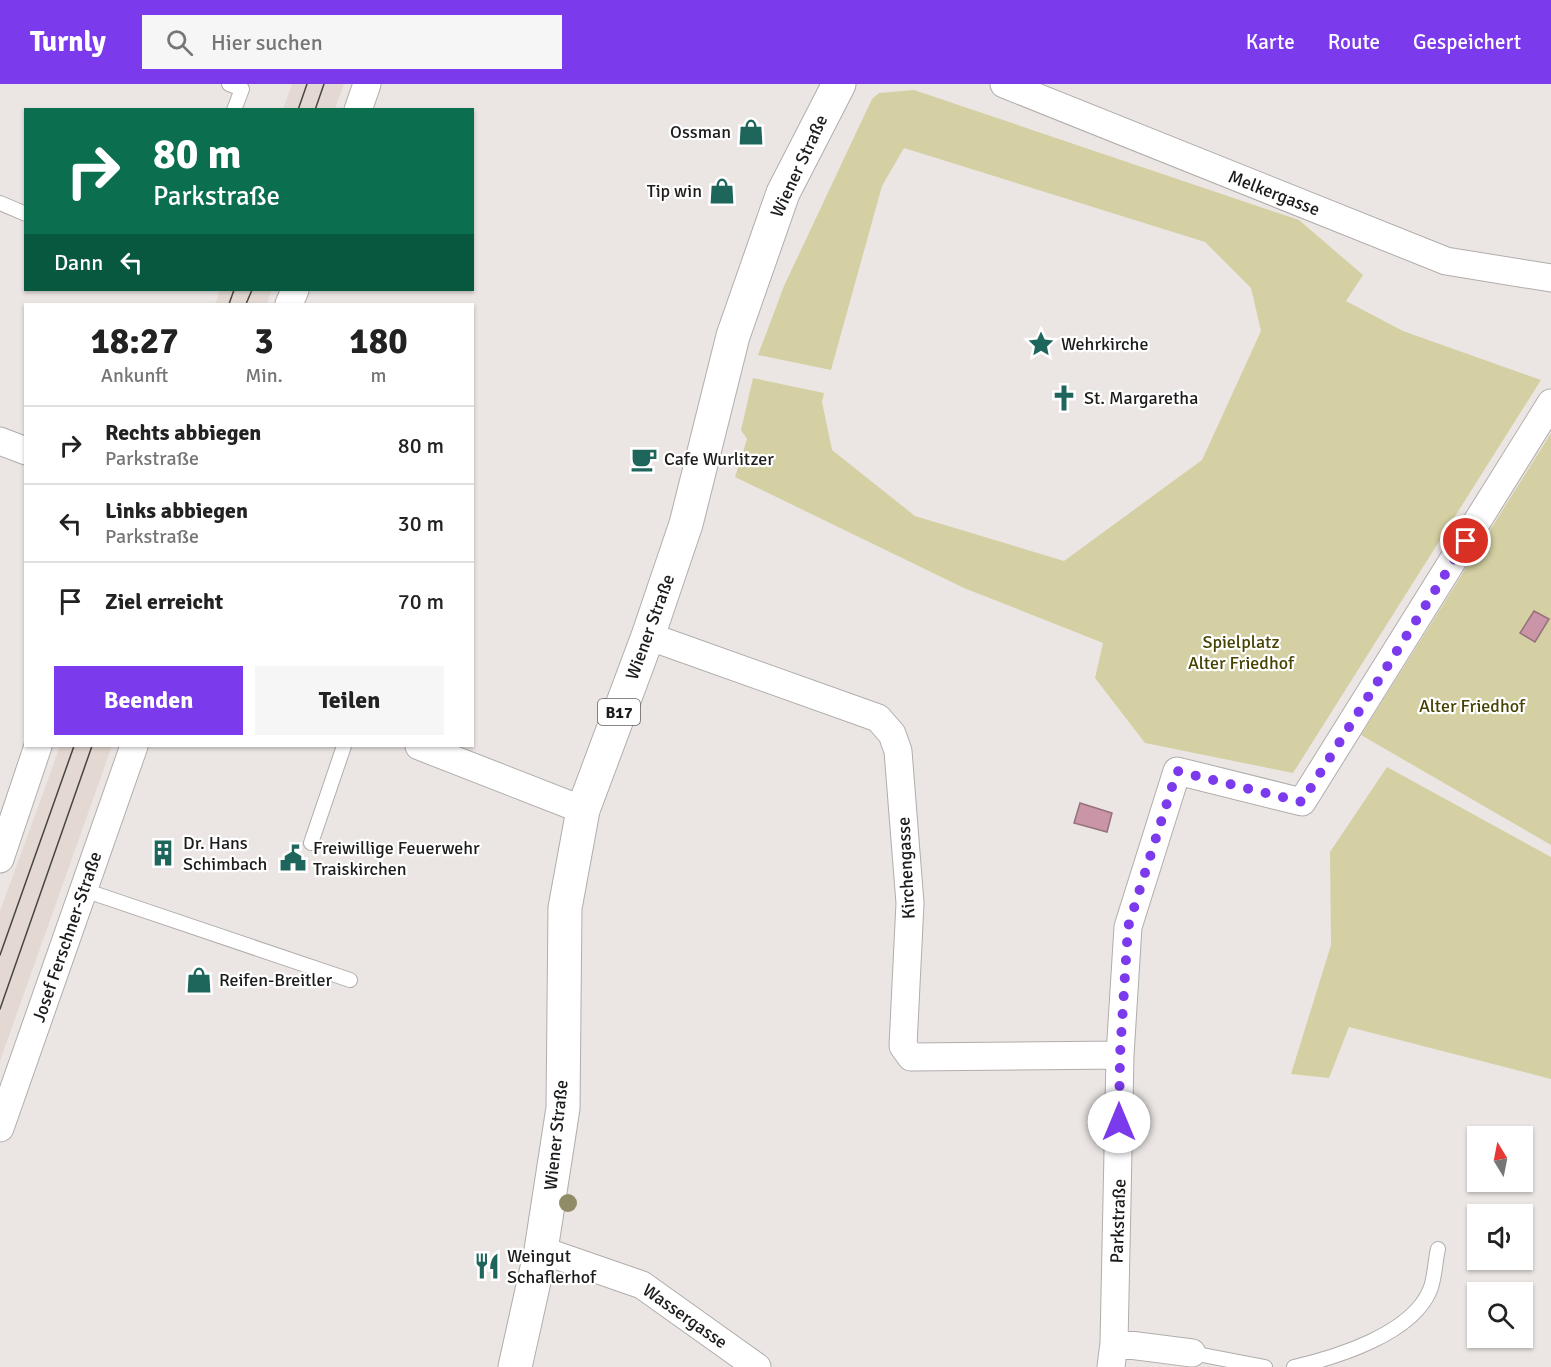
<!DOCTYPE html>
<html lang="de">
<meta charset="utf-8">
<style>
:root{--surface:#fff;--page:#f6f6f6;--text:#222;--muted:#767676;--line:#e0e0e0;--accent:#7c3aed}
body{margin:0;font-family:Signika,sans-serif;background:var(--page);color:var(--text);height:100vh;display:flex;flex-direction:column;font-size:22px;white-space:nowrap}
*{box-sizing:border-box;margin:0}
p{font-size:20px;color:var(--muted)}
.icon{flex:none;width:33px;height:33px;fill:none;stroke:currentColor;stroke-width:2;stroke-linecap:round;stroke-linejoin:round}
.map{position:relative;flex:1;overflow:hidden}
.drawer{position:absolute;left:24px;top:219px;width:450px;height:444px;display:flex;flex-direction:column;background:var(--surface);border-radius:0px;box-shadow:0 2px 4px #0004}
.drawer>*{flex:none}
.top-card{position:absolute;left:24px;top:24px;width:450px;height:183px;border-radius:0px;box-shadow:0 2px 4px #0004;background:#0b6e4f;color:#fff;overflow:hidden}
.needle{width:39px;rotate:350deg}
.controls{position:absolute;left:1467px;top:1042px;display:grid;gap:12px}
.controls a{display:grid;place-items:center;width:66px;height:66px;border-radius:0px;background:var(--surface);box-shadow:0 2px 4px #0004;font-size:30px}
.pin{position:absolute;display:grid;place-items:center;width:51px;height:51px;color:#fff;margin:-26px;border:3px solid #fff;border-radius:50%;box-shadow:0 2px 6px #0007}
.me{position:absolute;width:66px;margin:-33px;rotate:0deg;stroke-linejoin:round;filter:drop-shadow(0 0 4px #0008)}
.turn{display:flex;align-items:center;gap:21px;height:126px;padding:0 30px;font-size:27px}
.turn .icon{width:78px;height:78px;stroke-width:2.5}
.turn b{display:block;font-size:42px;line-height:51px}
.then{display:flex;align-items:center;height:57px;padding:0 30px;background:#0003;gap:12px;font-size:22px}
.eta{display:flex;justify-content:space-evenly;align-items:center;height:102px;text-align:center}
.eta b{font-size:36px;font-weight:700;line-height:42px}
.button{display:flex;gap:12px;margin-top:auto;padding:12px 30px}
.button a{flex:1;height:69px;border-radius:0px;background:var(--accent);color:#fff;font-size:24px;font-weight:700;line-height:69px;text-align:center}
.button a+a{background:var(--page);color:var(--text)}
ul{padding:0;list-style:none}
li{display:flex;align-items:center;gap:18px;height:78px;padding:0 30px;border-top:2px solid var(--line)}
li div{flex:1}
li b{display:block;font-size:22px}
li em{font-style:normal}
header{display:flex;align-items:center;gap:36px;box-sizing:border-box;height:84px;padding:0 30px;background:var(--accent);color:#fff}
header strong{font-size:28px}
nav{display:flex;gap:33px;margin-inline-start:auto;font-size:21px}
.search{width:420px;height:54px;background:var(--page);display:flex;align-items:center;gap:15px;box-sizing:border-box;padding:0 21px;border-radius:0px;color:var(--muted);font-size:22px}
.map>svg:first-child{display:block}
.built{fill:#e4d9d2}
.green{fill:#d4d0a3}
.water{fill:#ca95a6;stroke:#96717c;stroke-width:1.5}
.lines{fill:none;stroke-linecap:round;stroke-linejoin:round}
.lane-casing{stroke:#b1adab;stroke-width:16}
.street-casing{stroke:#b1adab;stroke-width:29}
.primary-casing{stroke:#b1adab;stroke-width:35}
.lane{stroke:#fff;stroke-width:14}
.street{stroke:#fff;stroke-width:27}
.primary{stroke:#fff;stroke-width:33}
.tram{stroke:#474544;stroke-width:1.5}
.tree{fill:#918c68}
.route{stroke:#7c3aed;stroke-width:10;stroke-dasharray:0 18}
.labels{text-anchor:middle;stroke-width:4.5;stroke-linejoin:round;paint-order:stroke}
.shield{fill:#fff;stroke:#61605f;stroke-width:1.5}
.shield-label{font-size:16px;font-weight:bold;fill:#1d1c1b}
.poi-label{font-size:18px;fill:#1d1c1b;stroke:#fff;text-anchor:start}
.street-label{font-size:18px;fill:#1d1c1b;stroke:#fff}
.park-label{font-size:18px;fill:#484202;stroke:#fff}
</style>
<header>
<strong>Turnly</strong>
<div class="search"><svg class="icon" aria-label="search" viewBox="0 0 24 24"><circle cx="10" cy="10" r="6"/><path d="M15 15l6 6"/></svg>Hier suchen</div>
<nav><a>Karte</a><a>Route</a><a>Gespeichert</a></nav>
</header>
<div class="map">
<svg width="1551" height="1283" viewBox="0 0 1551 1283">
<rect width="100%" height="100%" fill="#ebe6e4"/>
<path class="built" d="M 292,0 L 344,0 L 335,25 L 283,25 Z
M 220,206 L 272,206 L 267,220 L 215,220 Z
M 60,662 L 112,662 L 0,977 L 0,827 Z"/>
<path class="green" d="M 914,6 L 1299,136 L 1363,191 L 1346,217 L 1403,247 L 1541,296 L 1293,689 L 1145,659 L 1095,594 L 1103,559 L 964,504 L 735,393 L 747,355 L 741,346 L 753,294 L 824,309 L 822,318 L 832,366 L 915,432 L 1064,477 L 1202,376 L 1261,247 L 1251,204 L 1205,158 L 904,64 L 882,102 L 831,286 L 758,271 L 784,202 L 872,15 L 879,9 Z
M 1551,349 L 1551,761 L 1361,651 Z
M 1387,683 L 1551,773 L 1551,995 L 1349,943 L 1329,994 L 1291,990 L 1331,861 L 1330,768 Z"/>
<path class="water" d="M 1534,527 L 1549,535 L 1535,558 L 1520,549 Z
M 1080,719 L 1112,729 L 1107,748 L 1074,739 Z"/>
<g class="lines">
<g class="lane-casing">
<path id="lane" d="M 229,0 L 242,5 L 234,26
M 0,119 L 26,130
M 311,759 L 344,662
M 84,806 L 350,896
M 1192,1269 L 1265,1283
M 1294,1283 C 1337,1273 1412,1250 1430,1206 C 1435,1194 1435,1177 1438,1165"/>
</g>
<g class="street-casing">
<path id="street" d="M 1004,0 L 1446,177 L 1551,194
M 358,26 L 367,0
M 289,220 L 295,206
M 0,357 L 26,367
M 648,552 L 878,634 L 892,650 L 898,667 L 910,819 L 903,962 L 911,973 L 1120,971
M 419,662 L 583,726
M 0,775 L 38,662
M 0,1044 L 134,662
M 541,1166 L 642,1201 L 757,1283
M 1114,1259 L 1120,971 L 1128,843 L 1177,687 L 1302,718 L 1551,319
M 1111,1283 L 1114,1259 L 1192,1269"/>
</g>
<g class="primary-casing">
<path id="primary" d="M 515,1283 L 541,1166 L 563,1024 L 565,824 L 583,726 L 648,552 L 686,440 L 733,252 L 783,109 L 839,0"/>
</g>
<use href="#lane" class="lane"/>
<use href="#street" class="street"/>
<use href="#primary" class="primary"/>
<path class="tram" d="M 298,26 L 307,0
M 315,26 L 324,0
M 229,220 L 234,206
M 246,220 L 252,206
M 0,871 L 74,662
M 0,925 L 92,662"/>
</g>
<circle class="tree" cx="568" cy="1119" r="9"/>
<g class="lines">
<path class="route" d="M 1119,1038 L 1120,971 L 1128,843 L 1177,687 L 1302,718 L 1466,457"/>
</g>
<defs>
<g id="shop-bare" transform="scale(2.07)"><path d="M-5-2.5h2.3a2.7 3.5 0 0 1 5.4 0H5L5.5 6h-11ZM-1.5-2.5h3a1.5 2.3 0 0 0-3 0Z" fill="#1e665c" stroke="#fff" stroke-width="2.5" paint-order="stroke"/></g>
<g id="sight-bare" transform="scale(2.07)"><path d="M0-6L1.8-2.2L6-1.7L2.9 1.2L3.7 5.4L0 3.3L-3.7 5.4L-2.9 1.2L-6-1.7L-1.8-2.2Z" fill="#1e665c" stroke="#fff" stroke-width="2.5" paint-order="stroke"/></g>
<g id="church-bare" transform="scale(2.07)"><path d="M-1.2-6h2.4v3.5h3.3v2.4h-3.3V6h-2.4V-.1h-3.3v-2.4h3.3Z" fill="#1e665c" stroke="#fff" stroke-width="2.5" paint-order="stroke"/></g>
<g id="cafe-bare" transform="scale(2.07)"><path d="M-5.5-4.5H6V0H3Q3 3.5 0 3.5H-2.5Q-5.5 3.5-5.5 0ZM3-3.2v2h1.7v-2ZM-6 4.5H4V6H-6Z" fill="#1e665c" stroke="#fff" stroke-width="2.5" paint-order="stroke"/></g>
<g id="building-bare" transform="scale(2.07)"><path d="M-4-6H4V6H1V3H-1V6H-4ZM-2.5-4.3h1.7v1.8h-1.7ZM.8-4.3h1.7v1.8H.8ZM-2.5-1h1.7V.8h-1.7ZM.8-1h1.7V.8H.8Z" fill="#1e665c" stroke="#fff" stroke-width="2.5" paint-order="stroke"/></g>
<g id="civic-bare" transform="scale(2.07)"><path d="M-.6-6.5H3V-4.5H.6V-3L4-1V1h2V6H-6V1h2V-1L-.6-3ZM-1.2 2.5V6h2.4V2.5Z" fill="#1e665c" stroke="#fff" stroke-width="2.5" paint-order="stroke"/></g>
<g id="restaurant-bare" transform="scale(2.07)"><path d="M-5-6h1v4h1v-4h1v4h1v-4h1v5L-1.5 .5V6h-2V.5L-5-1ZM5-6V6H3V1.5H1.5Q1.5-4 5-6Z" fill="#1e665c" stroke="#fff" stroke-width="2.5" paint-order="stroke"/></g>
</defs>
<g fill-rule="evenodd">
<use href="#shop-bare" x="751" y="48"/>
<use href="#shop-bare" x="722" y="107"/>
<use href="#sight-bare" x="1041" y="260"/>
<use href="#church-bare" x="1064" y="314"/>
<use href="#cafe-bare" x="644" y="375"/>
<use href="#building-bare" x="163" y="769"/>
<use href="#civic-bare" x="293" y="774"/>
<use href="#shop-bare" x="199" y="896"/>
<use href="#restaurant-bare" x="487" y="1182"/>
</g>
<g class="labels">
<rect class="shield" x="598" y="615" width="42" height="26" rx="4.5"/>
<g class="shield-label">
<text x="619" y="634">B17</text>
</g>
<g class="poi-label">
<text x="731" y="54" text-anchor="end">Ossman</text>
<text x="702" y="113" text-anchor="end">Tip win</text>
<text x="1061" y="266">Wehrkirche</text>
<text x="1084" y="320">St. Margaretha</text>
<text x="664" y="381">Cafe Wurlitzer</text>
<text x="183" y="765">Dr. Hans<tspan x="183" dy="21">Schimbach</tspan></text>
<text x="313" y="770">Freiwillige Feuerwehr<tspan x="313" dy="21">Traiskirchen</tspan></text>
<text x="219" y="902">Reifen-Breitler</text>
<text x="507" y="1178">Weingut<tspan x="507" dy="21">Schaflerhof</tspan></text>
</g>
<g class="street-label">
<text transform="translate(799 82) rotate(-65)" y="6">Wiener Straße</text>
<text transform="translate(1274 109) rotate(21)" y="6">Melkergasse</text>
<text transform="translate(650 543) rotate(-70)" y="6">Wiener Straße</text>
<text transform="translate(906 784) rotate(-93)" y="6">Kirchengasse</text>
<text transform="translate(67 853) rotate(-71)" y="6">Josef Ferschner-Straße</text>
<text transform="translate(556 1051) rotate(-84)" y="6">Wiener Straße</text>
<text transform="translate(1118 1137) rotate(-88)" y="6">Parkstraße</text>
<text transform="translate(685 1232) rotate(35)" y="6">Wassergasse</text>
</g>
<g class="park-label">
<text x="1241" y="564">Spielplatz<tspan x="1241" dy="21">Alter Friedhof</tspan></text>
<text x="1472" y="628">Alter Friedhof</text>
</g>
</g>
</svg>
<div class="controls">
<a><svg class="needle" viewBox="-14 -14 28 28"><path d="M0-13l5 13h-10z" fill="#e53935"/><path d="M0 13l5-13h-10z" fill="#767676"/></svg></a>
<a><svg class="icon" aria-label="sound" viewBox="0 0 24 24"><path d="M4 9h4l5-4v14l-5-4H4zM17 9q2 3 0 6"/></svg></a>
<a><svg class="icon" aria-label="search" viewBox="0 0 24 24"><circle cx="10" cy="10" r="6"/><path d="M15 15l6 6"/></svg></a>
</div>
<div class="pin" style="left:1466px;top:457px;background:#d93025"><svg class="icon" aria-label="arrive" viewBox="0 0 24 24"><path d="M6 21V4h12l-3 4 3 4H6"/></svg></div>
<svg class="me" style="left:1119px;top:1038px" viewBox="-20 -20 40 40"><circle r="19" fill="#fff"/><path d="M0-13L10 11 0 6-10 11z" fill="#7c3aed"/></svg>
<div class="top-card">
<div class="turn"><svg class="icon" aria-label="right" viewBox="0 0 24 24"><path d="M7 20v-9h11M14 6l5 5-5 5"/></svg><div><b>80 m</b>Parkstraße</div></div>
<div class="then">Dann<svg class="icon" aria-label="left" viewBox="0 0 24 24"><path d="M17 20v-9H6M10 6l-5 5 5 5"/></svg></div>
</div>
<section class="drawer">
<div class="eta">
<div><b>18:27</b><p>Ankunft</p></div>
<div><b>3</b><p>Min.</p></div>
<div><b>180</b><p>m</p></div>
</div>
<ul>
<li><svg class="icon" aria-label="right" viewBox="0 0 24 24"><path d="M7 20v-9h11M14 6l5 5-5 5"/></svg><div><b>Rechts abbiegen</b><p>Parkstraße</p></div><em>80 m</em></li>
<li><svg class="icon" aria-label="left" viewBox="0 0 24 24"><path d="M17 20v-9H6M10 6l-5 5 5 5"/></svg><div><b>Links abbiegen</b><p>Parkstraße</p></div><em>30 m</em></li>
<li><svg class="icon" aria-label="arrive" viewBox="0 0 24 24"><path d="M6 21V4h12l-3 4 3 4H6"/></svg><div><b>Ziel erreicht</b></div><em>70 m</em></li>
</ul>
<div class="button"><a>Beenden</a><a>Teilen</a></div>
</section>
</div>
